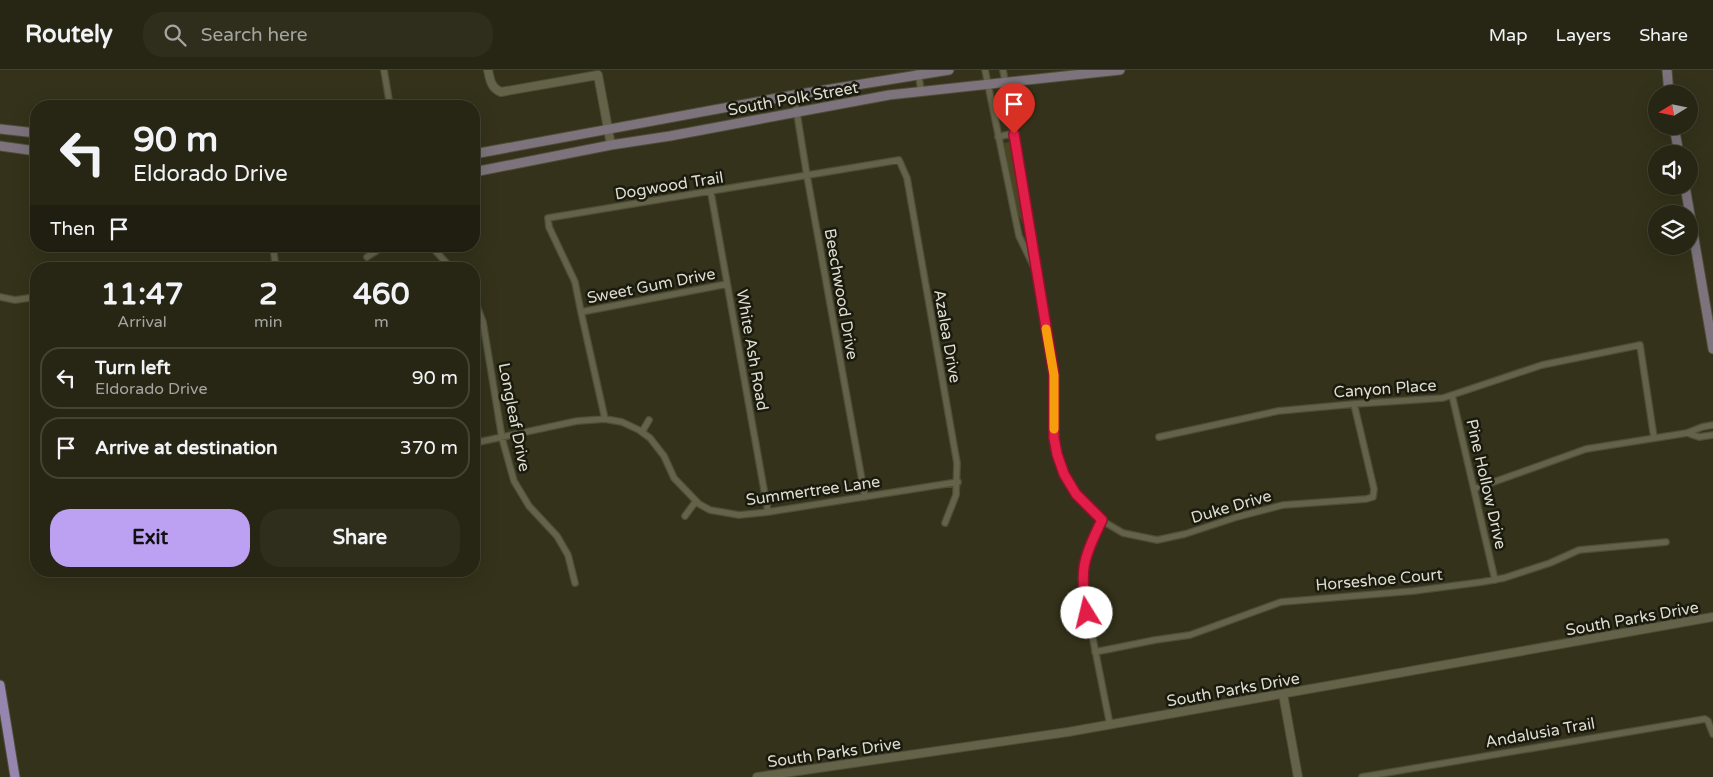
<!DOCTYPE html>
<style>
:root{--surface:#272614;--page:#2f2e1d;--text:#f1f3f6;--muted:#a4a5a0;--line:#434334;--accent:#bca0f2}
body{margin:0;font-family:"Varela Round",sans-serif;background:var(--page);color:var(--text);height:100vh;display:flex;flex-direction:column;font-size:19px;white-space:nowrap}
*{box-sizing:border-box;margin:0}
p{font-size:16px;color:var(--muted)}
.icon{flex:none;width:28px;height:28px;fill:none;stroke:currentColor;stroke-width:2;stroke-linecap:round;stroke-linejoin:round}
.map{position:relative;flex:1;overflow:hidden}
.side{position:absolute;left:30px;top:192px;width:450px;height:315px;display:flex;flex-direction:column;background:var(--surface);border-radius:20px;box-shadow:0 5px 20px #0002,0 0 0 1px var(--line)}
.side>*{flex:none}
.hud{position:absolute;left:30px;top:30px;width:450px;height:152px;border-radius:20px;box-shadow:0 5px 20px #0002,0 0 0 1px var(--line);background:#272614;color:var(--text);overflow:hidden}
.needle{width:32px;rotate:260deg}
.controls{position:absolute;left:1648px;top:15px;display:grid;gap:10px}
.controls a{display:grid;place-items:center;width:50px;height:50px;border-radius:50%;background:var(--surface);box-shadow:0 5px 20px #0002,0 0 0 1px var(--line);font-size:25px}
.pin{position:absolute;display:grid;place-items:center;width:42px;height:42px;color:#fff;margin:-51px -21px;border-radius:50% 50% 50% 0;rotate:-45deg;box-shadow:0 0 5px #0007}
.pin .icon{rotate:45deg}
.me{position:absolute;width:55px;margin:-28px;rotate:351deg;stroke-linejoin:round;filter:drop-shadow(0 0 4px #0008)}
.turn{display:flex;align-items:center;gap:18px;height:105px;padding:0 20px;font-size:22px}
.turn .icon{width:65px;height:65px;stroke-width:2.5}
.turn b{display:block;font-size:35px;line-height:42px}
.then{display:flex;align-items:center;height:48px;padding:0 20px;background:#0003;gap:10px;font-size:19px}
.eta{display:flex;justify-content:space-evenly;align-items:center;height:85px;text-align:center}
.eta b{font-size:30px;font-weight:800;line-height:35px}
.action{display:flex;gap:10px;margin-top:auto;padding:10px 20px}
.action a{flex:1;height:58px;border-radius:20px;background:var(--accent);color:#111;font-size:20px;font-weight:800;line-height:58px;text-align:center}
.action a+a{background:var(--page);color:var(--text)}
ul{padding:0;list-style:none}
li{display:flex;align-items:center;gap:15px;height:62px;margin:0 10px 8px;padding:0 10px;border:2px solid var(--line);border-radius:20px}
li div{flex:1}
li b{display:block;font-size:19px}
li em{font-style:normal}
header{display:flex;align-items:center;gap:30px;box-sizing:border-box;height:70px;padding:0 25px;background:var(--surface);border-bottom:1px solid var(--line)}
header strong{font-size:24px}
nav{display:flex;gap:28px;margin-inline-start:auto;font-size:18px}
.search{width:350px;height:45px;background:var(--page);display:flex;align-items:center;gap:12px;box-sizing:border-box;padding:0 18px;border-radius:20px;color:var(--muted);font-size:19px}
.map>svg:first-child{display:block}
.green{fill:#494520}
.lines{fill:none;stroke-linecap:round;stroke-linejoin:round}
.minor-casing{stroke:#4e4d38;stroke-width:8}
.tertiary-casing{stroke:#4e4d38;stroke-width:10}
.secondary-casing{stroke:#4e4d38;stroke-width:11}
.primary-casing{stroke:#4e4d38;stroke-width:11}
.minor{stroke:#646248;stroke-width:5.5}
.tertiary{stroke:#646248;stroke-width:8}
.secondary{stroke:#7c737c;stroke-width:9}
.primary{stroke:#9585af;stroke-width:9}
.route-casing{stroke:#92132f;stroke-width:12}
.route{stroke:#e11d48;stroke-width:9}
.slow{stroke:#f59e0b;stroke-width:9}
.labels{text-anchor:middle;stroke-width:5;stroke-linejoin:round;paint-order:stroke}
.street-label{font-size:16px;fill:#deddcf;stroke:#1a1a0f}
</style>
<header>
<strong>Routely</strong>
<div class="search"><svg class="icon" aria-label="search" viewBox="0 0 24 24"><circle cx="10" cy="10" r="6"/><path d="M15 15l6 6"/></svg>Search here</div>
<nav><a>Map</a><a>Layers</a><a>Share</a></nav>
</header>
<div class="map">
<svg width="1713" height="707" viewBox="0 0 1713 707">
<rect width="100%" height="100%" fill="#34321a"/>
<path class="green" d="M 1012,71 L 1028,166 L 1017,141 L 1004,73 Z"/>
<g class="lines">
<g class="minor-casing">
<path id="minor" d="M 384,0 L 390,36
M 918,0 L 921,21
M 985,0 L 1019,166 L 1036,201
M 1003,0 L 1034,176 L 1042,237 L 1054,305 L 1054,368 L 1057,384 L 1064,404 L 1076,424 L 1101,450 L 1123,463 L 1157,470 L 1185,464 L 1237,447 L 1283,435 L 1366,429 L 1373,427 L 1374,419 L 1354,334
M 794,25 L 807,106 L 865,427
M 998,67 L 1014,63
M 711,123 L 768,442
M 273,176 L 276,199
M 431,176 L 452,199
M 367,187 L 384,176
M 153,199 C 177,194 201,195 225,199
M 250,199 L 275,197
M 0,227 L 15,230 L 36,227
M 474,229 L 483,252 L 502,368 L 514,411 L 529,436 L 557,466 L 568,485 L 575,513
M 581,242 L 727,214
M 1452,325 L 1495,510
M 605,349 L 581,242 L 575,212 L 549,157 L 548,148 L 899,90 L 907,108 L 957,393 L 956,425 L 945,453
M 642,362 L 649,350
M 1687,363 L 1699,367 L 1713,365
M 1159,367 L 1278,341 L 1354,334 L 1443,328 L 1542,295 L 1640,275 L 1654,368
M 474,373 L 577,351 L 605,349 L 622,352 L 639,360 L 650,368 L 664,386 L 674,408 L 699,434 L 710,440 L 739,445 L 768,442 L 958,412
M 1474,419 L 1586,379 L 1687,363 L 1702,357 L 1713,355
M 685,446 L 696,431
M 1101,450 L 1089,475 L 1083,497 L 1084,524 L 1110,655
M 1095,582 L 1155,570 L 1190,565 L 1281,532 L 1413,521 L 1482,512 L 1504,508 L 1550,493 L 1579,480 L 1666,472
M 1362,707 L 1705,649 L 1708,651 L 1713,664"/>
</g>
<g class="tertiary-casing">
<path id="tertiary" d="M 488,0 C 490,10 491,18 501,22 L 598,5 L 611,75
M 1283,624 L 1298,707
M 757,707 L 1068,662 L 1713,547"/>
</g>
<g class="secondary-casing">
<path id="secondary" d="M 1667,0 L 1669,24
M 1674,56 L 1679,84
M 0,59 L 36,63
M 0,76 L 36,81
M 474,84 L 794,25 L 949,0
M 474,102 L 611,75 L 670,66 L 889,25 L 1120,0
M 1685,116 L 1713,279"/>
</g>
<g class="primary-casing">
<path id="primary" d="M 0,615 L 15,707"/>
</g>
<use href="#minor" class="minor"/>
<use href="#tertiary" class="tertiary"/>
<use href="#secondary" class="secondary"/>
<use href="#primary" class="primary"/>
</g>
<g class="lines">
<g class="route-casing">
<path id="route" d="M 1014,64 L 1054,305 L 1054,368 L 1057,384 L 1064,404 L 1076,424 L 1102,450 C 1083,488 1079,501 1087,543"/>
</g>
<use href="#route" class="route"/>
<path class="slow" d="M 1046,259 L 1054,305 L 1054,359"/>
</g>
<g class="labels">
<g class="street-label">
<text transform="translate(793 28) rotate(-10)" y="6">South Polk Street</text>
<text transform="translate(669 115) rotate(-9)" y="6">Dogwood Trail</text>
<text transform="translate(651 215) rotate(-11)" y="6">Sweet Gum Drive</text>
<text transform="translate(842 224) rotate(80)" y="6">Beechwood Drive</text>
<text transform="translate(948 266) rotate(80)" y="6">Azalea Drive</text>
<text transform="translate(753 280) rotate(80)" y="6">White Ash Road</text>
<text transform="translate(1385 318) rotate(-4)" y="6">Canyon Place</text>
<text transform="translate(515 347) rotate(79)" y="6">Longleaf Drive</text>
<text transform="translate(1487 414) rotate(77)" y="6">Pine Hollow Drive</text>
<text transform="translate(813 420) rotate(-8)" y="6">Summertree Lane</text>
<text transform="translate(1231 436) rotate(-16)" y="6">Duke Drive</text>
<text transform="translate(1379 509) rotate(-5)" y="6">Horseshoe Court</text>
<text transform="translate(1632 548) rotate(-10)" y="6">South Parks Drive</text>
<text transform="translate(1233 619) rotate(-10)" y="6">South Parks Drive</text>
<text transform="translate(1540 662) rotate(-10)" y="6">Andalusia Trail</text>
<text transform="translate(834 682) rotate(-8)" y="6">South Parks Drive</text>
</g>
</g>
</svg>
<div class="controls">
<a><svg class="needle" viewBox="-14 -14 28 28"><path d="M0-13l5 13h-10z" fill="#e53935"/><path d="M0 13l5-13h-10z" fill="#a4a5a0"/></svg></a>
<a><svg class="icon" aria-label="sound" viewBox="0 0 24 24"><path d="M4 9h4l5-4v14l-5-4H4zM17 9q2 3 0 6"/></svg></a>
<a><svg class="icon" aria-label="layers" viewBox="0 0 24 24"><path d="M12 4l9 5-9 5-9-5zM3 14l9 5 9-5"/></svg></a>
</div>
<div class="pin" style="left:1014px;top:64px;background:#d93025"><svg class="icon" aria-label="arrive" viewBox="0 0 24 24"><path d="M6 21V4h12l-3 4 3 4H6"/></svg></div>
<svg class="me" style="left:1087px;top:543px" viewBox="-20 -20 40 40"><circle r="19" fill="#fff"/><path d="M0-13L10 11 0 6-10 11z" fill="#e11d48"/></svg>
<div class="hud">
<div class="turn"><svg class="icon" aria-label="left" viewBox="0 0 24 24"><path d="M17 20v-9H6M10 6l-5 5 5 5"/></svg><div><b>90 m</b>Eldorado Drive</div></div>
<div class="then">Then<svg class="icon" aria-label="arrive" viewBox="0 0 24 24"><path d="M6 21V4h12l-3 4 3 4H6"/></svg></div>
</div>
<section class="side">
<div class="eta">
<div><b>11:47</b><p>Arrival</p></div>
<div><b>2</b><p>min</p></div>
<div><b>460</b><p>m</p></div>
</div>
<ul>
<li><svg class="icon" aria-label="left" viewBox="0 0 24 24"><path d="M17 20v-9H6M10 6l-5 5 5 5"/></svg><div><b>Turn left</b><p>Eldorado Drive</p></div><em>90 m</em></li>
<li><svg class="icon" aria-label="arrive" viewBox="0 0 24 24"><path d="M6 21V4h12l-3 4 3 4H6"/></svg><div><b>Arrive at destination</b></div><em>370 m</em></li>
</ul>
<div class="action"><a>Exit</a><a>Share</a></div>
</section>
</div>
